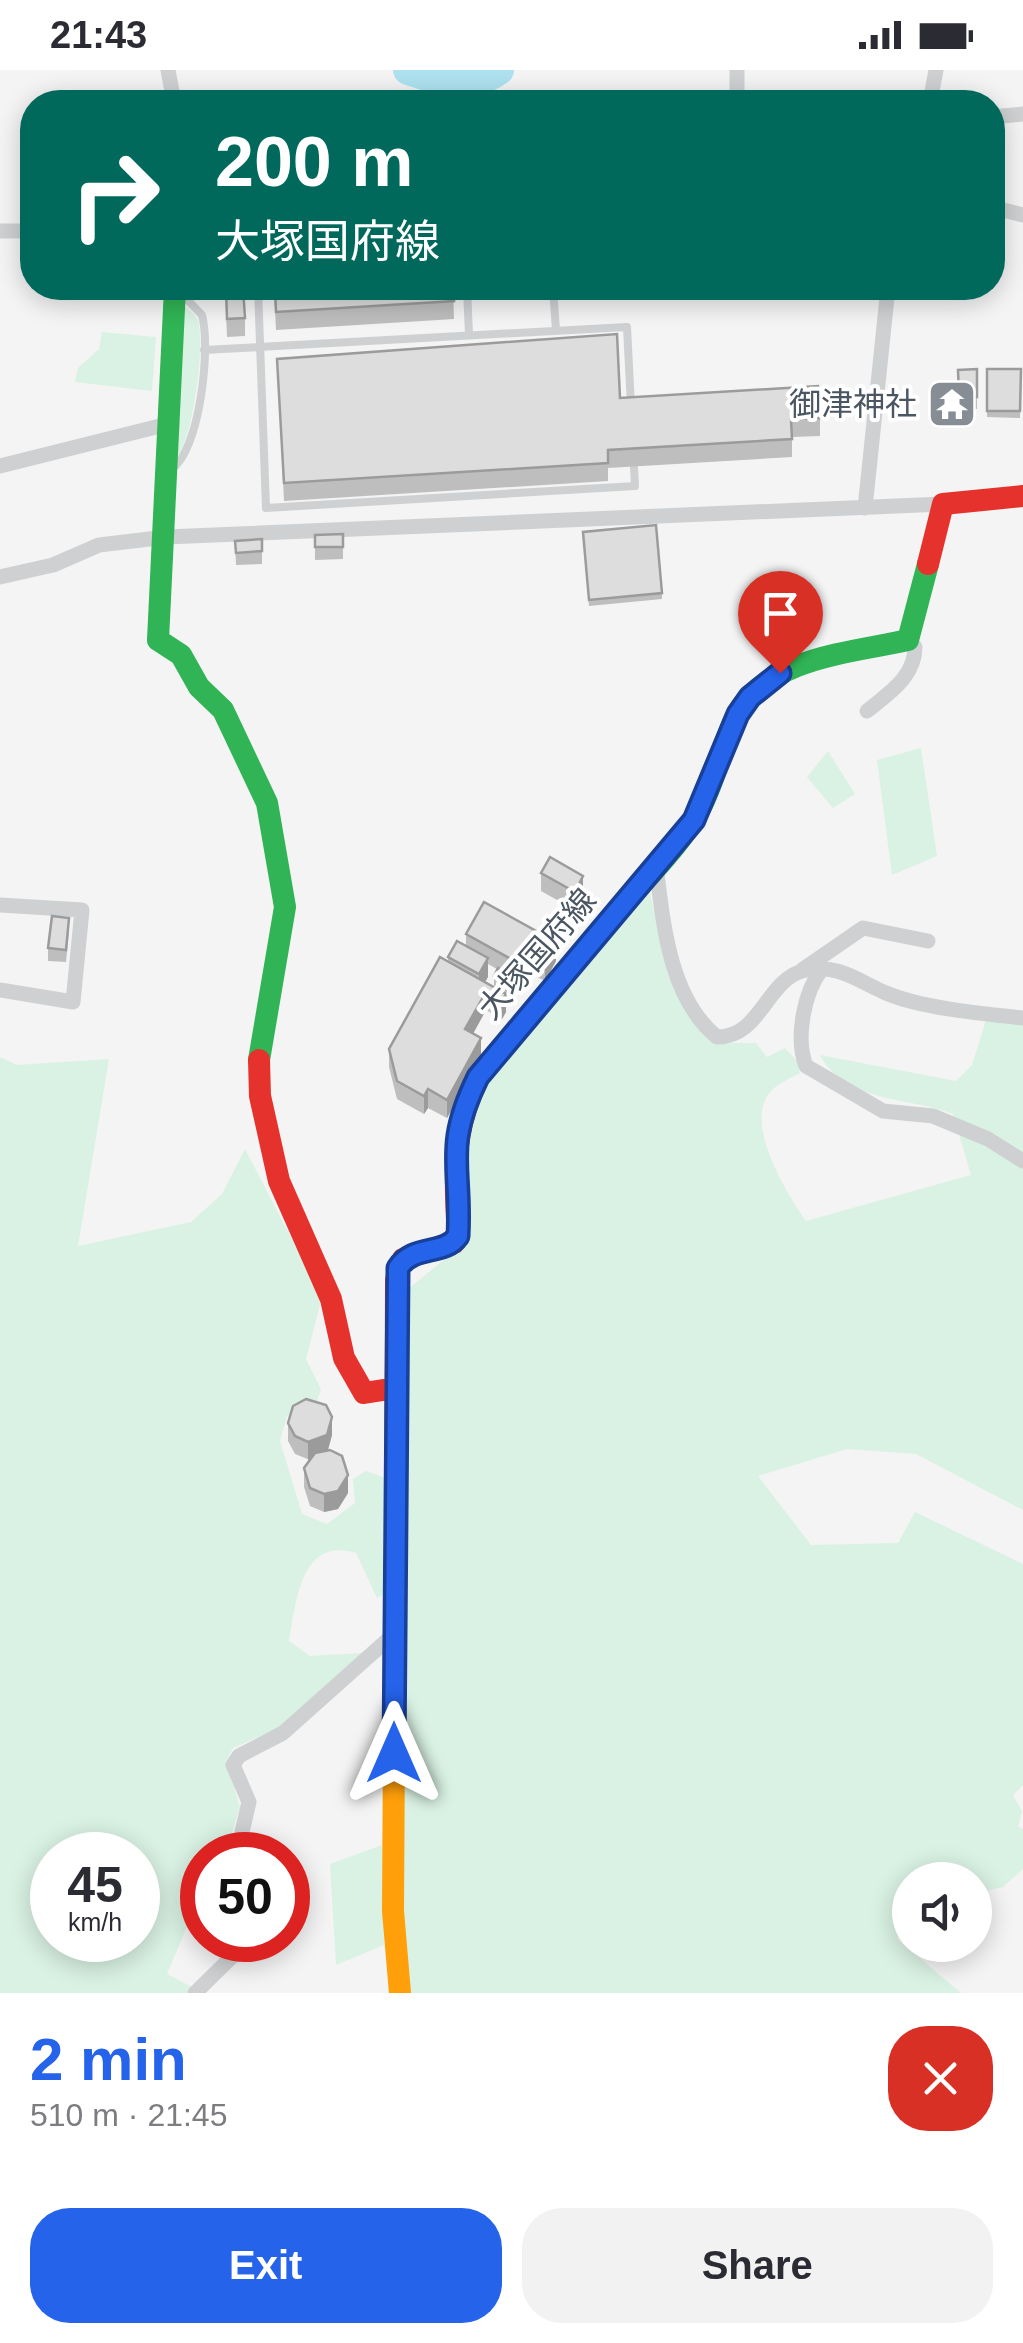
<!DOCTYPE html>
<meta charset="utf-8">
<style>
:root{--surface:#fff;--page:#f2f2f3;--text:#2b2b33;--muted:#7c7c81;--accent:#2563eb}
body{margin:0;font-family:Helvetica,"Noto Sans JP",sans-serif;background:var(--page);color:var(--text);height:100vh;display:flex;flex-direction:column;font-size:38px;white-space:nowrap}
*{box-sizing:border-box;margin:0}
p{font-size:32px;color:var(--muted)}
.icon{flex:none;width:55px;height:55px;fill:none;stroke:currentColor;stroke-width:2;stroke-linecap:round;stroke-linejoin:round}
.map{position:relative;height:1923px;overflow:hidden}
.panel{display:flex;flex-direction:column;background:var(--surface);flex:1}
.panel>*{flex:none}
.hud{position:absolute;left:20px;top:20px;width:985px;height:210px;border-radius:40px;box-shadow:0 5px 25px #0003;background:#00695c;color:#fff;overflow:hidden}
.fabs{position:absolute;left:892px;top:1792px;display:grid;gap:20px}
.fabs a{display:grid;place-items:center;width:100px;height:100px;border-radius:50%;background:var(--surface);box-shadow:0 5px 25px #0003;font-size:50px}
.speed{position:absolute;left:30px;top:1762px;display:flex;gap:20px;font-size:50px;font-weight:700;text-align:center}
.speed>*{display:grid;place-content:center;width:130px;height:130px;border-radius:50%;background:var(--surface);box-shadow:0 5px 25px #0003;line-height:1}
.speed small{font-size:25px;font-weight:400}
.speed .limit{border:15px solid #d22;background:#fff;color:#111}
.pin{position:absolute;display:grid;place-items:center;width:85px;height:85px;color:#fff;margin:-102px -42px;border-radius:50% 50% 50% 0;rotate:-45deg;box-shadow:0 0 10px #0007}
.pin .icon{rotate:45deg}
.me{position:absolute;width:110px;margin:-55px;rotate:0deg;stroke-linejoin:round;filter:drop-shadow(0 0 8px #0008)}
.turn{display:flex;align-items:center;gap:35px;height:210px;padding:0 30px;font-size:45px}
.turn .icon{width:130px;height:130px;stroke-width:2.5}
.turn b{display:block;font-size:70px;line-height:85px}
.round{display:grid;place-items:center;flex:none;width:105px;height:105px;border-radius:40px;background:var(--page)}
.overview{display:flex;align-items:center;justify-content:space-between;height:170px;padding:0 30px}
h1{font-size:60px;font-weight:800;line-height:75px;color:var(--accent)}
.button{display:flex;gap:20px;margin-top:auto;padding:20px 30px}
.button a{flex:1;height:115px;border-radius:40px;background:var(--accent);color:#fff;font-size:40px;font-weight:800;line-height:115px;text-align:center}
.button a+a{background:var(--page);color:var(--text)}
.status{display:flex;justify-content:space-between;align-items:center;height:70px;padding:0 50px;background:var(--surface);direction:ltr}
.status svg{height:28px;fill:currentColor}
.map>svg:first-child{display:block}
.green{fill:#d9f2e3;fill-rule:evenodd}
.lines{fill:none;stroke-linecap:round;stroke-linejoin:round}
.river{stroke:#aee2f0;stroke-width:30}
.lane{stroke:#ced0d2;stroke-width:8}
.street{stroke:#ced0d2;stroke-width:15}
.fast{stroke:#30b455;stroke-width:22}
.slow{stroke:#ff9f0a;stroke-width:22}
.jam{stroke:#e5322d;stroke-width:22}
.wall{fill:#bebebf;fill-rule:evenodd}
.shaded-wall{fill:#9b9b9b}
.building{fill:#ddddde;stroke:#9b9b9b;stroke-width:2.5}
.route-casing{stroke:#184099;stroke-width:25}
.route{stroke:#2563eb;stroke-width:18}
.labels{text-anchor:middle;stroke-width:8;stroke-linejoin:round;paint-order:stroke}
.poi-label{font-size:32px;fill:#4a5661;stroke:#fff;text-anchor:end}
.street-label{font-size:32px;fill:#4a5661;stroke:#fff}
</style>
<div class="status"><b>21:43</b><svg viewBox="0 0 49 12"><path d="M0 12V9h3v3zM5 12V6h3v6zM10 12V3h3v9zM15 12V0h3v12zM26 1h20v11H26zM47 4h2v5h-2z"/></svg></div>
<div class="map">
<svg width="1023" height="1923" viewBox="0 0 1023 1923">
<rect width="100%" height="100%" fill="#f4f4f4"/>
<path class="green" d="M 185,237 C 192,242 198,247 199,255 C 204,282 193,368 176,389 Z
M 102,262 L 156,267 L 152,321 L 75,312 L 78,298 L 99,279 Z
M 921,678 L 937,786 L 892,805 L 877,690 Z
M 828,681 L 855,724 L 833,738 L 807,707 Z
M 646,820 L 650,821 C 658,866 675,943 717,968 C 727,974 744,973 756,973 L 767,987 L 785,978 L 797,991 L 800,1003 C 791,1008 779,1013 772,1020 C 741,1050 787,1124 806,1151 L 971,1105 L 953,1044 C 910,1027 845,1033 820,985 L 956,1011 L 972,995 L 986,950 L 1023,952 L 1023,1440 L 916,1384 L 847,1379 L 758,1406 L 811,1475 L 898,1473 L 915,1442 L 1023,1494 L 1023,1715 L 1013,1725 L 1022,1741 L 1018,1757 L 1023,1759 L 1023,1799 L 1003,1817 L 976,1823 L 975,1810 L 910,1810 L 910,1840 L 897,1869 L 961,1923 L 410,1923 L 401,1838 L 408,1219 L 455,1181 L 465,1064 L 486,1010 Z
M 0,987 L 17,995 L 109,989 L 78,1176 L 191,1152 L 222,1124 L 245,1079 L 322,1227 L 306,1289 L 321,1319 L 315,1338 L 287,1346 L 280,1371 L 302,1444 L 327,1454 L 355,1433 L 353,1409 L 366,1401 L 386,1408 L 387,1522 L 377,1528 L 356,1483 C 300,1466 296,1533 289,1571 L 310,1586 L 362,1583 L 277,1659 L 233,1678 L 226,1692 L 240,1737 L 232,1762 L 241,1785 L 202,1785 L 202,1836 L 190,1849 L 167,1904 L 192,1917 L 188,1923 L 0,1923 ZM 52,1785 L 138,1785 L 138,1870 L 52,1870 Z
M 382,1775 L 384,1875 L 336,1895 L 330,1794 Z"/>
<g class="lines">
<path class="river" d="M 408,0 C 442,11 468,22 499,0"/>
<path class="lane" d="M 258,218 L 266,438 L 635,416 L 634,397
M 467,218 L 469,265
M 553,218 L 556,260
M 204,280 L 627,257 L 631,336
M 172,399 C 200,379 211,278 202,245 L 179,221"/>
<path class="street" d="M 168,0 L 174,32
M 737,32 L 737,0
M 930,32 L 936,0
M 992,47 L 1023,44
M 992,137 L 1023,145
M 0,161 L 32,161
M 0,396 L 168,354
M 865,438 L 888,218
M 0,507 L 53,495 L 99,475 L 166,467 L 943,434
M 867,641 C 889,623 915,607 915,577 L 908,570
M 656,795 C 663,852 669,928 717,967 C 762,967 766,908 806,900 C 839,894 858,911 886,923 C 921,938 984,944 1023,948
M 0,835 L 82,840 L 73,932 L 0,920
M 822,899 C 804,922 795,968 806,996 L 883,1041 L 933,1046 L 988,1069 L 1023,1091
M 802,900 L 863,858 L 928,871
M 251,1785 L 242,1762 L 249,1732 L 233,1695 L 239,1686 L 283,1663 L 394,1564
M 195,1923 L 249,1870"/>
<path class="fast" d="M 175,218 L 158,570 L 181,585 L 199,617 L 223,640 L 267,733 L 285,837 L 259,990
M 614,845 C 640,815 672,784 693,751 C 714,719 720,678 737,644 C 769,587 851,583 908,570 L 928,494"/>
<path class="slow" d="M 395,1496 L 393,1841 L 400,1923"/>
<path class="jam" d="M 928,494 L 943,434 L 1023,426
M 259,990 L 260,1026 L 279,1111 L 331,1229 L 344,1288 L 364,1323 L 396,1318
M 395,1496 L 396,1210 L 403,1189 L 454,1173 L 458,1166 C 454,1108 452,1060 479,1007 L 614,845"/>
</g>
<path class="wall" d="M 225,218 L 245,248 L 245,266 L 227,267 Z
M 274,218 L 453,218 L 454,249 L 276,260 Z
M 277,289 L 620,328 L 820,348 L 820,366 L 792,367 L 792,387 L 608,398 L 608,411 L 284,431 Z
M 977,299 L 977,339 L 959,340 L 958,300 Z
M 987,299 L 1021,299 L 1020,348 L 987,347 Z
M 343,464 L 343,489 L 315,490 L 315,465 Z
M 583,468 L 662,523 L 662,529 L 589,536 Z
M 262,469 L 262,494 L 236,495 L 235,471 Z
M 541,803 L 583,824 L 575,840 L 541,821 Z
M 69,860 L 66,892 L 48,891 L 48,878 Z
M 466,864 L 556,891 L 545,911 L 524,900 L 518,911 L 513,908 L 513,925 L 509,932 L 506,931 L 506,942 L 502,949 L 486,940 L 473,964 L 481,986 L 447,1048 L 428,1038 L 424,1044 L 397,1029 L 389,997 L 389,979 L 448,892 L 448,887 L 466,877 ZM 488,894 L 497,899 L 494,906 L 494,917 L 485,912 L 488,907 Z
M 288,1353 L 332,1365 L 328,1380 L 348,1423 L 338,1439 L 324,1442 L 310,1436 L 304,1417 L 304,1398 L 310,1390 L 295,1384 L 288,1371 Z"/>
<path class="shaded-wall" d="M 583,806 L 583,824 L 575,840 L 575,822 Z
M 556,872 L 556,891 L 545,911 L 545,893 Z
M 524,882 L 524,900 L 518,911 L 518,893 Z
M 488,888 L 488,907 L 479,922 L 479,904 Z
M 513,907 L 513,925 L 509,932 L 509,914 Z
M 486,922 L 486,940 L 465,978 L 465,959 Z
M 506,924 L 506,942 L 502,949 L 502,931 Z
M 481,968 L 481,986 L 447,1048 L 447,1030 Z
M 428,1019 L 428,1038 L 424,1044 L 424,1026 Z
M 332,1347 L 332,1365 L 327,1383 L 308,1390 L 308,1372 Z
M 348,1405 L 348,1423 L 338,1439 L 324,1442 L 324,1424 Z"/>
<path class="building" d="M 226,218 L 243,218 L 245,248 L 227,249 Z
M 275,218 L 453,218 L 454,231 L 276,242 Z
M 617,264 L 620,328 L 818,316 L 820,348 L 791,349 L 792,369 L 608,380 L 608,393 L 284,413 L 277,289 Z
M 977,299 L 977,327 L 959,327 L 958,300 Z
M 987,299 L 1021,299 L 1020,341 L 987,341 Z
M 656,455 L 662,523 L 589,530 L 583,462 Z
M 343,464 L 343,477 L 315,477 L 315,465 Z
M 262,469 L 262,481 L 236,483 L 235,471 Z
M 550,787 L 583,806 L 575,822 L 541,803 Z
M 484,832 L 556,872 L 545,893 L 524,882 L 518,893 L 466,864 Z
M 52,846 L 69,848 L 66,880 L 48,878 Z
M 457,871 L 488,888 L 479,904 L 448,887 Z
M 440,887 L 506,924 L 502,931 L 486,922 L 465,959 L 481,968 L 447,1030 L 428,1019 L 424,1026 L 397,1011 L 389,979 Z
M 498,898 L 513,907 L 509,914 L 494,906 Z
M 306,1329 L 326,1335 L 332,1347 L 327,1365 L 308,1372 L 295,1366 L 288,1353 L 293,1336 Z
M 330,1380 L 342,1386 L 348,1405 L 338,1421 L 324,1424 L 310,1418 L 304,1398 L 315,1383 Z"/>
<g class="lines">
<g class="route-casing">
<path id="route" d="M 394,1683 L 398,1198 C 413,1174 444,1186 458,1166 C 462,1096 443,1078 478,1007 L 694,750 L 738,644 L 750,627 L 780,603"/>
</g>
<use href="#route" class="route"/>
</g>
<defs>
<g id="temple-square" transform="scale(2.5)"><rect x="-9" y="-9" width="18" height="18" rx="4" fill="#868d94" stroke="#fff"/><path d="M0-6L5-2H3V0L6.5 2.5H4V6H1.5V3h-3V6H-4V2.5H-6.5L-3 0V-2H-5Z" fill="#fff"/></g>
</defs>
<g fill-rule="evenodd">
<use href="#temple-square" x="952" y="334"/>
</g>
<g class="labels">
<g class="poi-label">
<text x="917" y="345">御津神社</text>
</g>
<g class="street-label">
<text transform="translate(537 884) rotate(-49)" y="11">大塚国府線</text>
</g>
</g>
</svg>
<div class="fabs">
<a><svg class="icon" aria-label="sound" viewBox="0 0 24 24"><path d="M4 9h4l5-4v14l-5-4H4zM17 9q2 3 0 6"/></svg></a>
</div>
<div class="speed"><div>45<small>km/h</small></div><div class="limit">50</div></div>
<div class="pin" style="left:780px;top:603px;background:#d93025"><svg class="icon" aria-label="arrive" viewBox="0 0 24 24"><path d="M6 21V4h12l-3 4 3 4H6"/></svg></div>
<svg class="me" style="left:394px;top:1683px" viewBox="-20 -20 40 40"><path d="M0-17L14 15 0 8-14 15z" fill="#2563eb" stroke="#fff" stroke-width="4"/></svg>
<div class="hud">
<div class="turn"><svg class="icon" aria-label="right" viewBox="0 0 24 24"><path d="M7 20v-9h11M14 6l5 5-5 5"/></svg><div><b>200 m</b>大塚国府線</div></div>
</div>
</div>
<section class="panel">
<div class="overview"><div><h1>2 min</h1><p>510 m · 21:45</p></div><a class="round" style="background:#d93025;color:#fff"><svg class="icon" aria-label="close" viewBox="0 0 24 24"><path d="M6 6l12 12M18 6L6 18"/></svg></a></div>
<div class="button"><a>Exit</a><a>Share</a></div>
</section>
